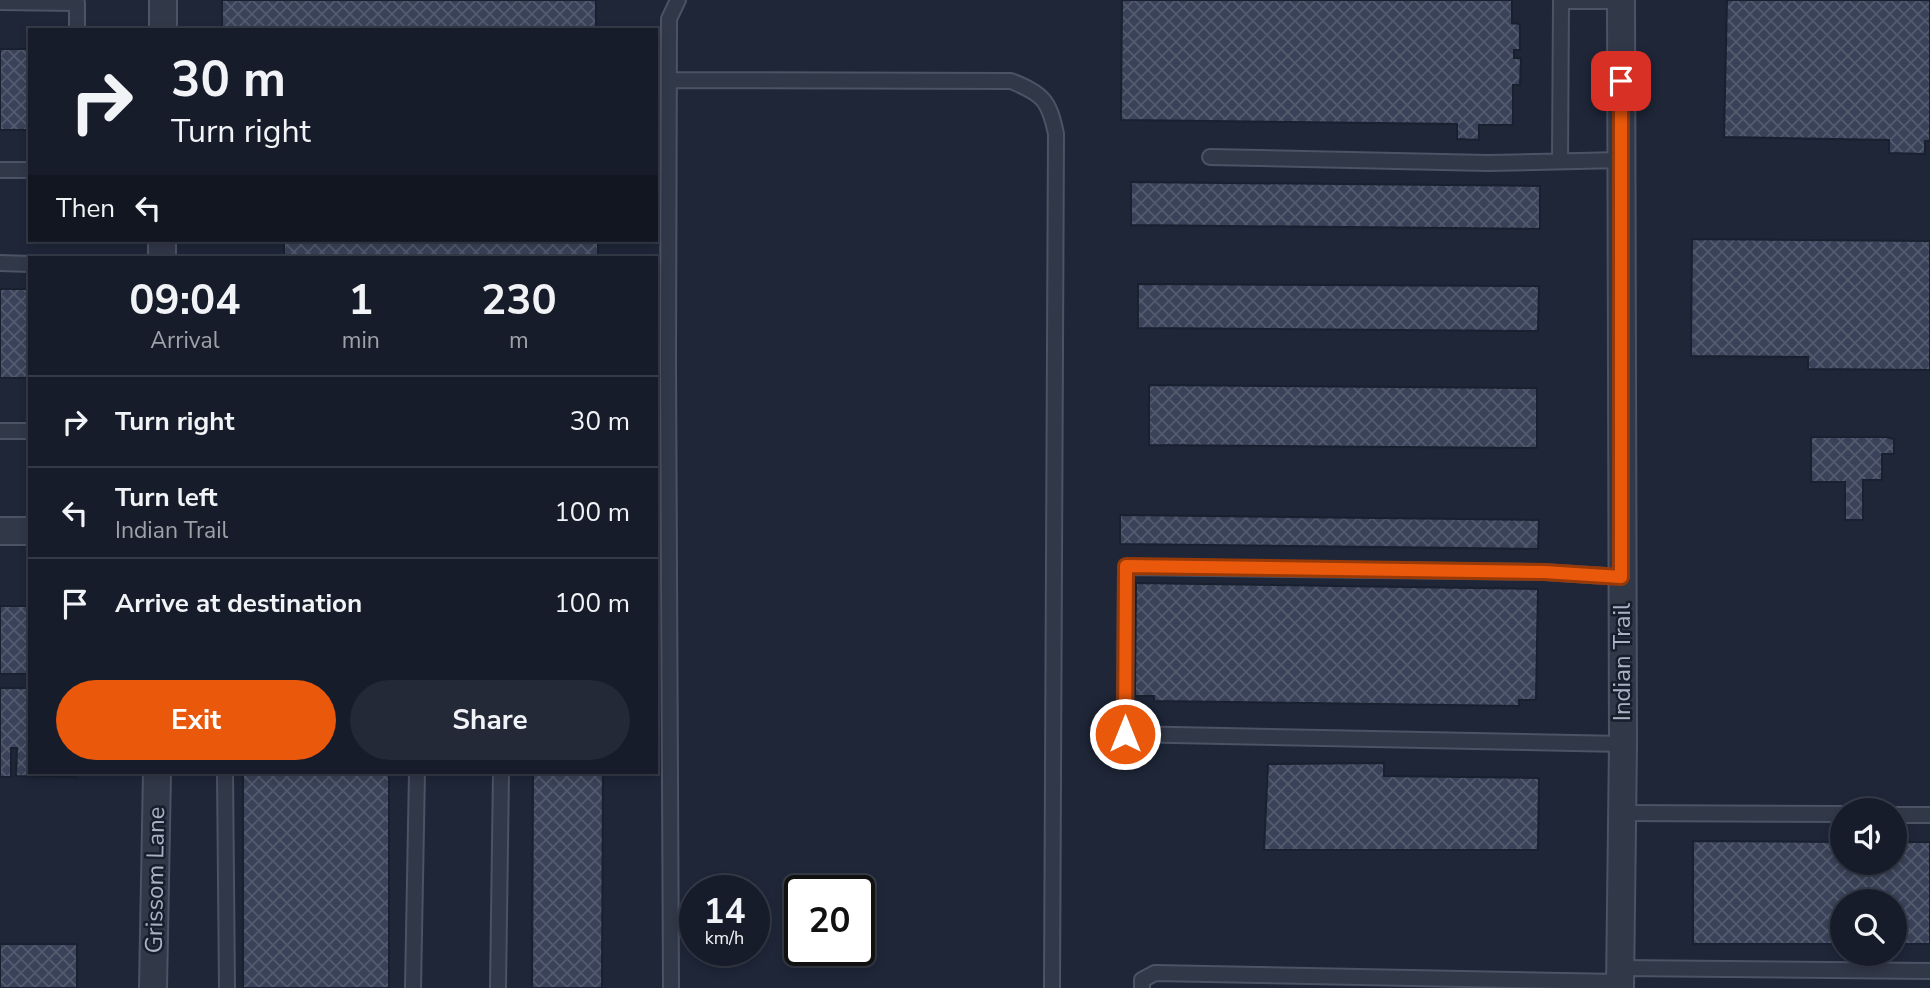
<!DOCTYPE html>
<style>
:root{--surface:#161c2a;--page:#232936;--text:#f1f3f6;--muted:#9ea1a8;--line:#353a47;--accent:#ea580c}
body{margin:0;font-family:"Nunito Sans",sans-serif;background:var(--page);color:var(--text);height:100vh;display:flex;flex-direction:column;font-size:26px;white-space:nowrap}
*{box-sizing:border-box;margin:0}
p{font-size:23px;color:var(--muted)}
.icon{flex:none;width:38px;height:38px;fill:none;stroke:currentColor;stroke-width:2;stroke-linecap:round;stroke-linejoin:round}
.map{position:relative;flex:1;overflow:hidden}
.details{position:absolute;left:28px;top:256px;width:630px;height:518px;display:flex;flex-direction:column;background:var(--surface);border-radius:0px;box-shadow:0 4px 10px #0003,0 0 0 2px var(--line)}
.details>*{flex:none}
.top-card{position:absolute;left:28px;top:28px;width:630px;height:214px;border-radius:0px;box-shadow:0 4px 10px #0003,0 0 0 2px var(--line);background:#161c2a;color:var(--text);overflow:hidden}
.buttons{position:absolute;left:1830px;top:798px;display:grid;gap:14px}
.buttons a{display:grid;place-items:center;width:77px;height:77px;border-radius:50%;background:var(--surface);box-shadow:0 4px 10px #0003,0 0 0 2px var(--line);font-size:35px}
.speed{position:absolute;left:679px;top:875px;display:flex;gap:14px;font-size:35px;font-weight:700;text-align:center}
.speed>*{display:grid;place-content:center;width:91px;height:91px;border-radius:50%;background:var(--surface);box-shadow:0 4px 10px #0003,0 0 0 2px var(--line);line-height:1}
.speed small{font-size:18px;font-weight:400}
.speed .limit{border:4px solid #111;border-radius:10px;background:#fff;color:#111}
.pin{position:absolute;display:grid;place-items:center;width:60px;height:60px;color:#fff;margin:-30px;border-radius:14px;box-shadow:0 4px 10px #0006}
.me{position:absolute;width:77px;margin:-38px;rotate:0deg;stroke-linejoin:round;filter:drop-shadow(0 0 5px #0008)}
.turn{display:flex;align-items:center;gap:24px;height:147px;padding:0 28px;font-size:32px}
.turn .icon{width:91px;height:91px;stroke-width:2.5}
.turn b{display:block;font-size:49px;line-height:60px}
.then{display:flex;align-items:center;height:66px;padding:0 28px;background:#0003;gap:14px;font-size:26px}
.eta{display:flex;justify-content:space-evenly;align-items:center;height:119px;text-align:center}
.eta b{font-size:42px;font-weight:700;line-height:49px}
.button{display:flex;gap:14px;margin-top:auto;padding:14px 28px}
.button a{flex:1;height:80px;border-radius:42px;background:var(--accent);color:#fff;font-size:28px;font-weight:700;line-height:80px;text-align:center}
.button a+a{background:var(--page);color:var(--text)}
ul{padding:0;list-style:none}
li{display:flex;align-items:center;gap:21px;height:91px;padding:0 28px;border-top:2px solid var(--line)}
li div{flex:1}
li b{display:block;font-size:26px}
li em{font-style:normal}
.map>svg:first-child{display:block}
.building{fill:url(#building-cross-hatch);stroke:#19202f;stroke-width:2}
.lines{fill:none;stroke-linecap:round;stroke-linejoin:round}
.service-casing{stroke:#4c5364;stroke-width:18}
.minor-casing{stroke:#4c5364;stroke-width:30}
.service{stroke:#313848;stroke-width:14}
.minor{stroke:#313848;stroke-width:26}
.route-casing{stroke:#983908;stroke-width:18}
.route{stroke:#ea580c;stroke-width:12}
.labels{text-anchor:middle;stroke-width:5;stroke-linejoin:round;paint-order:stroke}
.street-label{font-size:24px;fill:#abb2c6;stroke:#171e2c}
</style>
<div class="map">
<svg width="1930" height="988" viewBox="0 0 1930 988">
<defs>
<pattern id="building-cross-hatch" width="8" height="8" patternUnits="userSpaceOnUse" patternTransform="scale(1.75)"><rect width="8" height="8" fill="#394258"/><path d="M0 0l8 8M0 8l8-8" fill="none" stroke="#535b6e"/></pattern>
</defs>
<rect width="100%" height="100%" fill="#1e2638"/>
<path class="building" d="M 222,0 L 596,0 L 596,30 L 222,30 Z
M 1122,0 L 1512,0 L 1512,23 L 1520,24 L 1520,50 L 1514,50 L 1514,58 L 1521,58 L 1520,85 L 1513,85 L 1513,125 L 1479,125 L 1479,140 L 1457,139 L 1457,124 L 1121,120 Z
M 1727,0 L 1930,0 L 1930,141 L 1925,141 L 1925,154 L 1889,153 L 1889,140 L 1724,137 Z
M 0,49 L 30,49 L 30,130 L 0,130 Z
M 1131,182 L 1540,186 L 1540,229 L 1131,225 Z
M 1692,239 L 1930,241 L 1930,370 L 1808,369 L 1808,357 L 1691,356 Z
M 284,240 L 598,240 L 598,257 L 284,257 Z
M 1138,284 L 1539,286 L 1538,331 L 1138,328 Z
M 0,289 L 30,289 L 30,378 L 0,378 Z
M 1149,385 L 1537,388 L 1537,448 L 1149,445 Z
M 1811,437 L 1886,437 L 1894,439 L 1894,454 L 1882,454 L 1882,480 L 1863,480 L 1863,520 L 1845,520 L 1845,482 L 1811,482 Z
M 1120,515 L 1539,520 L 1538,549 L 1120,544 Z
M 1136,583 L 1538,589 L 1536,700 L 1519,700 L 1519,706 L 1154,701 L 1154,696 L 1135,696 Z
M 0,606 L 30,606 L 30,674 L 0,674 Z
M 0,688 L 30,688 L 30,772 L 76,772 L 76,777 L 16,776 L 17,748 L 11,748 L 11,777 L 0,777 Z
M 1384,763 L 1384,776 L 1539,778 L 1538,850 L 1264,850 L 1268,764 Z
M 243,772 L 389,772 L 389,988 L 243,988 Z
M 533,772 L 603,772 L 602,988 L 532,988 Z
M 1693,841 L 1843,842 L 1843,863 L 1895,863 L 1895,842 L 1930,842 L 1930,944 L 1895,944 L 1895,901 L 1843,901 L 1843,944 L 1693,944 Z
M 0,944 L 77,944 L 77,988 L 0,988 Z"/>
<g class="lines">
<g class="service-casing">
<path id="service" d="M 0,2 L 77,3 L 77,30
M 669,80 L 1011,81 C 1043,94 1049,100 1056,134 L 1052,988
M 1210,157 L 1488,163 L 1621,160
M 1560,161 L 1561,1 L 1621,1
M 0,170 L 30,170
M 0,263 L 30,264
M 0,431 L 30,431
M 1621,577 L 1544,572 L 1126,567 L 1125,734 L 1623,744
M 225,772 L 227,988
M 1622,813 L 1843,814
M 1895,815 L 1930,815
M 1621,968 L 1930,971
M 413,988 L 417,772
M 498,988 L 501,772
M 671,988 L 668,363 L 669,19 L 678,0
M 1142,988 L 1142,980 L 1155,973 L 1620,982"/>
</g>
<g class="minor-casing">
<path id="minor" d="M 163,30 L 163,0
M 162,257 L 162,240
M 0,531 L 30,531
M 153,988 L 157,772
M 1620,988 L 1623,744 L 1621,0"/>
</g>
<use href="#service" class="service"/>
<use href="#minor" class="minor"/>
</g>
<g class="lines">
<g class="route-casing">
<path id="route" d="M 1125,734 L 1126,566 L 1544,572 L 1621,577 L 1621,81"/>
</g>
<use href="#route" class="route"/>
</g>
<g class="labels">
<g class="street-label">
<text transform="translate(1622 662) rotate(-90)" y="8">Indian Trail</text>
<text transform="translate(155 880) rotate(-89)" y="8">Grissom Lane</text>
</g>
</g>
</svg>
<div class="buttons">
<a><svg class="icon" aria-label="sound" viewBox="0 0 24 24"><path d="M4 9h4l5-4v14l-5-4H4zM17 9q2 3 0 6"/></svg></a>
<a><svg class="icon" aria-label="search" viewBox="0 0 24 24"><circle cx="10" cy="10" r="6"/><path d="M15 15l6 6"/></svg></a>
</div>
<div class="speed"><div>14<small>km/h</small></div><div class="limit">20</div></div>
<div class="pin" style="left:1621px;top:81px;background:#d93025"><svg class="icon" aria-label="arrive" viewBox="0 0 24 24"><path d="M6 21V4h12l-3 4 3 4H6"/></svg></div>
<svg class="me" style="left:1125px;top:734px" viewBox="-20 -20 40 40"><circle r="17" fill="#ea580c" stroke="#fff" stroke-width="3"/><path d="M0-11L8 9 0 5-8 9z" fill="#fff"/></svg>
<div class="top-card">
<div class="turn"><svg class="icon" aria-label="right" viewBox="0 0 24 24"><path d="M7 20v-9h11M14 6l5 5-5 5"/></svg><div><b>30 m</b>Turn right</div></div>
<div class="then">Then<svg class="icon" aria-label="left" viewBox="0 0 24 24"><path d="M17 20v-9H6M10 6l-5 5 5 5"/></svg></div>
</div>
<section class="details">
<div class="eta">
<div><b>09:04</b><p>Arrival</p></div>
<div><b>1</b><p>min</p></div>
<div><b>230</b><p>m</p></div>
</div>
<ul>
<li><svg class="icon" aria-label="right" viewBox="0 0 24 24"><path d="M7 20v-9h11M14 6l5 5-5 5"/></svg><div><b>Turn right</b></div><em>30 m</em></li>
<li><svg class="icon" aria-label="left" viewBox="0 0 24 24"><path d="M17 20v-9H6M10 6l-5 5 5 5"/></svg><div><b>Turn left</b><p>Indian Trail</p></div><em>100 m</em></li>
<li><svg class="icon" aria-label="arrive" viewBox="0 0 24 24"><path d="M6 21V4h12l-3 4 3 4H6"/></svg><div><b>Arrive at destination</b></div><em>100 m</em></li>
</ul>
<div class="button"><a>Exit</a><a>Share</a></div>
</section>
</div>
